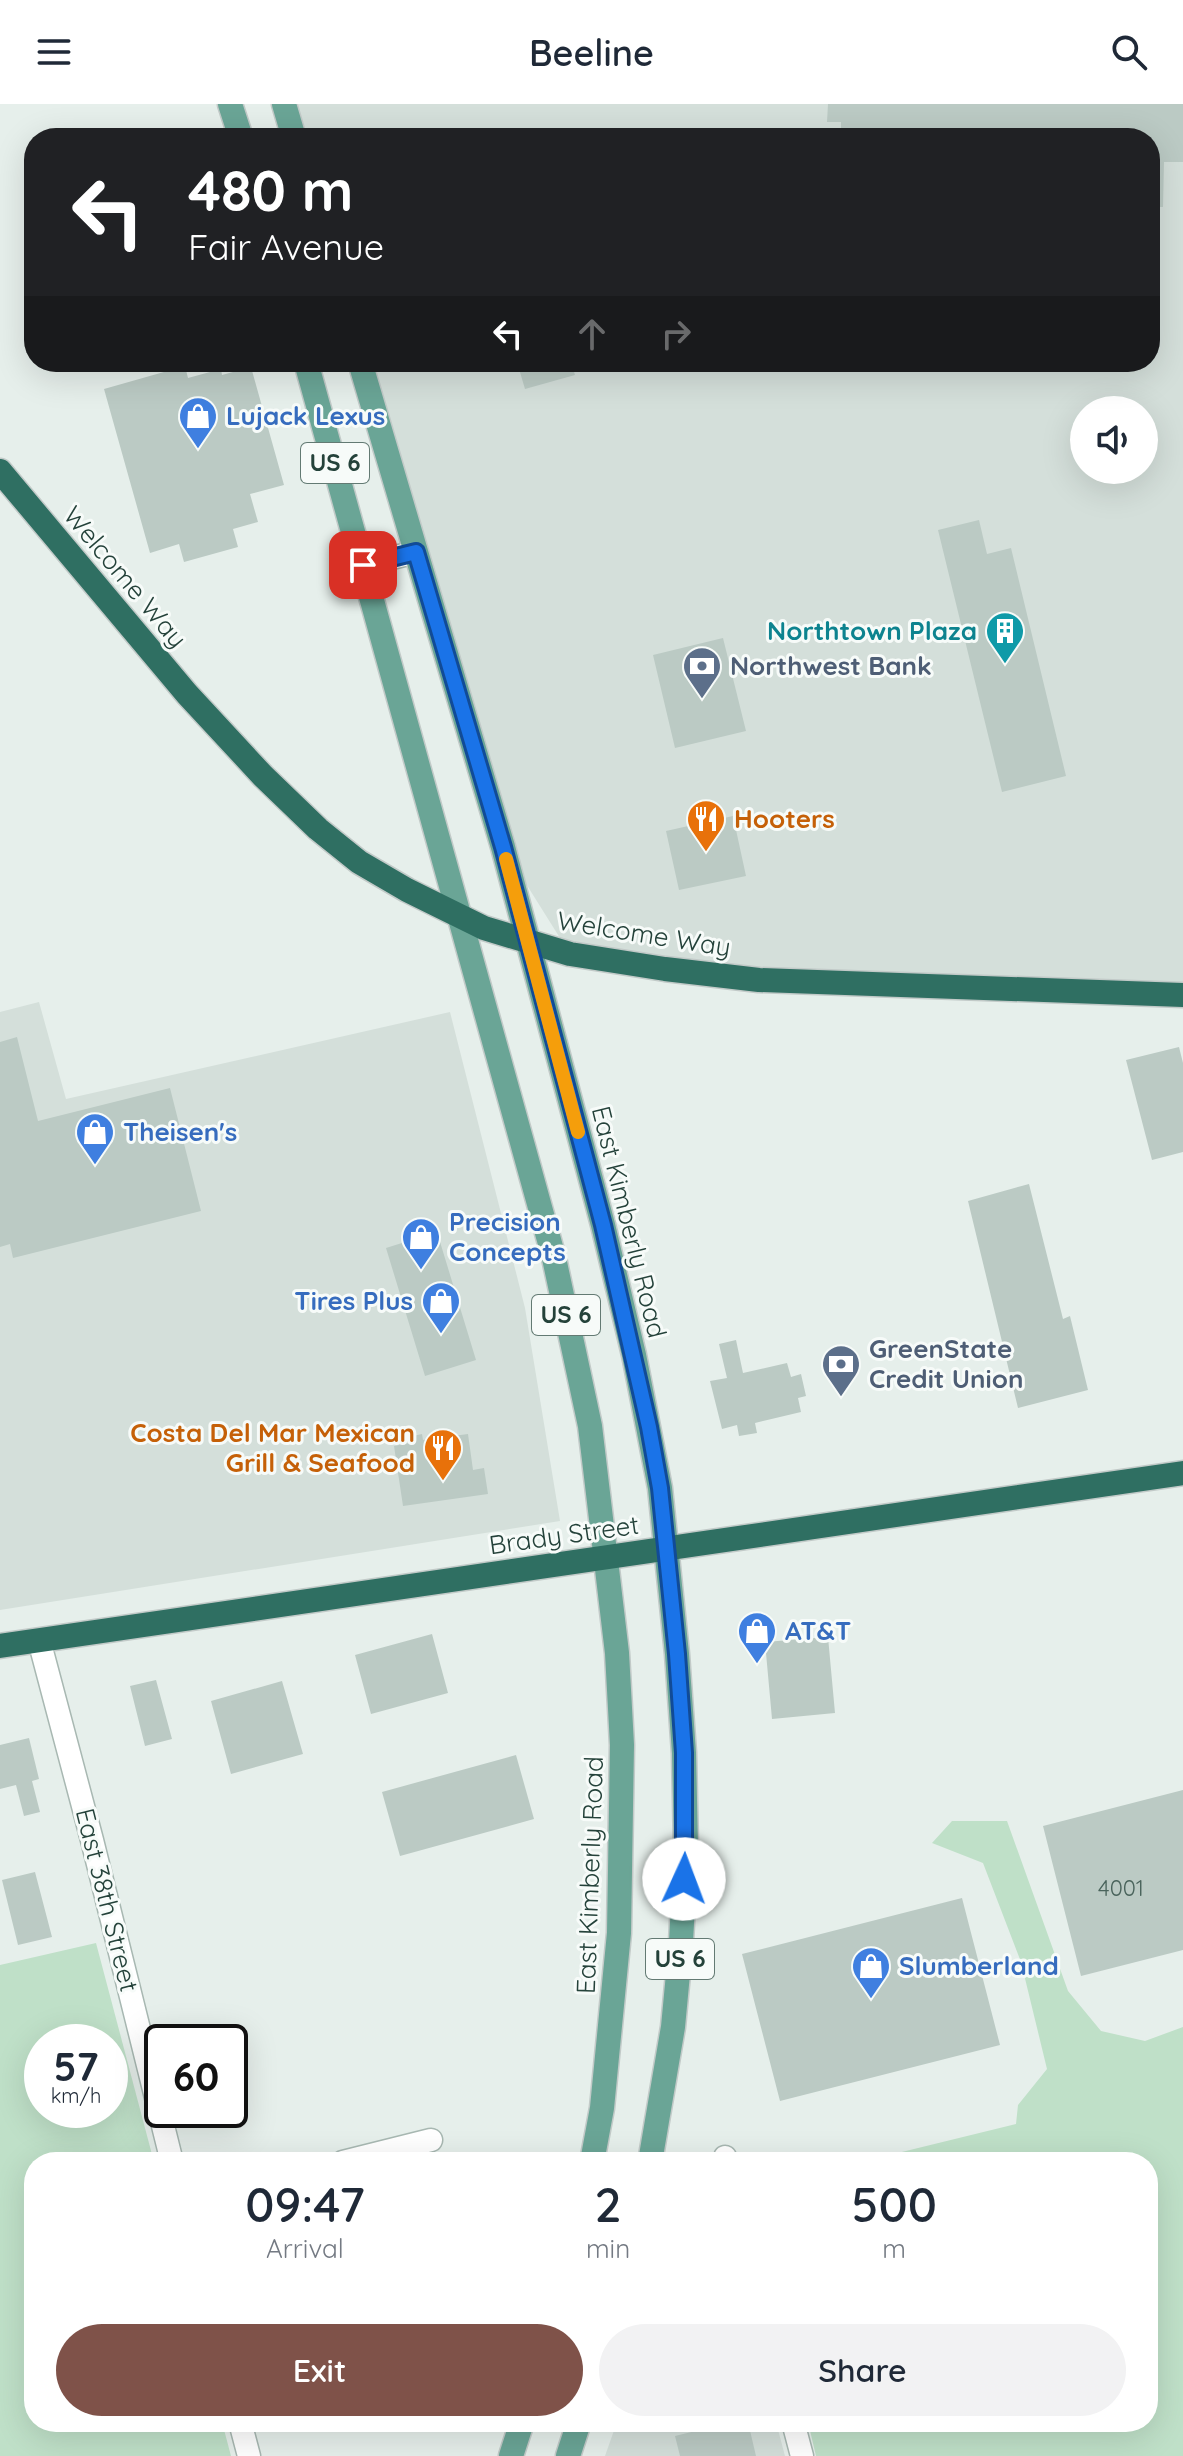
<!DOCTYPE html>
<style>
:root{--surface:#fff;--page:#f2f2f3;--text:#1f2937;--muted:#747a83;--accent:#7f5249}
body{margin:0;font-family:Quicksand,sans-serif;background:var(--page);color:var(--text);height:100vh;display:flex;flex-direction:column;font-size:30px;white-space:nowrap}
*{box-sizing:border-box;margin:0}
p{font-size:26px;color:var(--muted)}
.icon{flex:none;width:44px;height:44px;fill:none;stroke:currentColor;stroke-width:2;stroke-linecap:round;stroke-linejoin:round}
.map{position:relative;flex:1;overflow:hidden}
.sheet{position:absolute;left:24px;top:2048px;width:1134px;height:280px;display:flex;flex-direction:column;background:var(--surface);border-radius:32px;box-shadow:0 8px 32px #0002}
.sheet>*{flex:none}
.guide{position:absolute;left:24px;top:24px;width:1136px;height:244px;border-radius:32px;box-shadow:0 8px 32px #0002;background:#202124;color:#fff;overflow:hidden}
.fabs{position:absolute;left:1070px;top:292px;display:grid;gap:16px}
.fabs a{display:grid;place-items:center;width:88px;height:88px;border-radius:50%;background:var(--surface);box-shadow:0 8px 32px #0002;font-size:40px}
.speed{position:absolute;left:24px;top:1920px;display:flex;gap:16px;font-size:40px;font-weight:700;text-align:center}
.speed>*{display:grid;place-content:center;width:104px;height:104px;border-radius:50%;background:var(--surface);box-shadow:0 8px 32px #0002;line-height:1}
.speed small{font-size:20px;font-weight:400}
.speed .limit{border:4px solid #111;border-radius:12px;background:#fff;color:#111}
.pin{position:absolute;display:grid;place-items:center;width:68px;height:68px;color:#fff;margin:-34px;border-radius:16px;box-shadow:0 4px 12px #0006}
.me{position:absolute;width:88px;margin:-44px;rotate:2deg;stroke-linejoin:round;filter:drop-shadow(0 0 6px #0008)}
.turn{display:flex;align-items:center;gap:28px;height:168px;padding:0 32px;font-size:36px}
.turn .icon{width:104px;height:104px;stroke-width:2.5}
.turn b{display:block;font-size:56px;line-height:68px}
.lanes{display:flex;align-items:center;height:76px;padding:0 32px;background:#0003;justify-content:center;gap:40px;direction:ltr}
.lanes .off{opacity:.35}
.eta{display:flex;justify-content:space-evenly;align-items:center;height:136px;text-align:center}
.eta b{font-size:48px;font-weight:600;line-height:56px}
.cta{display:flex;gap:16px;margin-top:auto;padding:16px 32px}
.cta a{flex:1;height:92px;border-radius:48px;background:var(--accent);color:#fff;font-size:32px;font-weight:600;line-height:92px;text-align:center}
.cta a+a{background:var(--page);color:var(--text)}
header{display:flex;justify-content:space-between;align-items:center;height:104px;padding:0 32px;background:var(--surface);font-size:36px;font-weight:600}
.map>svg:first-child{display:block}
.built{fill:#d4dfda;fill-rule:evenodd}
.green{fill:#bfe0c8;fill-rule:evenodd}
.building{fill:#bbcac4}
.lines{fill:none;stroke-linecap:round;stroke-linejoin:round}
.street-casing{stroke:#a8b8b2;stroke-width:25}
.primary-casing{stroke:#c2cac8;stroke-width:27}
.highway-casing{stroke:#c2cac8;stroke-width:27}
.street{stroke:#fff;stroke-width:22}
.primary{stroke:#6aa596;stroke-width:24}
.highway{stroke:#2f6f62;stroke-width:24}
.route-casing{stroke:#114b97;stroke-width:20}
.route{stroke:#1a73e8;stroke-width:14}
.slow{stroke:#f59e0b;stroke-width:14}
.labels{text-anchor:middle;stroke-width:6;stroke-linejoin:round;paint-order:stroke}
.number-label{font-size:22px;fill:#4a645c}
.shield{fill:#f7fbf9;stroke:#637a73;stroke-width:2}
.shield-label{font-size:24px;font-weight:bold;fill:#24423a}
.shop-label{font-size:26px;font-weight:bold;fill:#366cbe;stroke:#f7fbf9;text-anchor:start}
.street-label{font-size:26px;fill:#24423a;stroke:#f7fbf9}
.culture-label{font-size:26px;font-weight:bold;fill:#0d838f;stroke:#f7fbf9;text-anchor:end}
.service-label{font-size:26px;font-weight:bold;fill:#4e5e75;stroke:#f7fbf9;text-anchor:start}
.food-label{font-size:26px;font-weight:bold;fill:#c56008;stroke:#f7fbf9;text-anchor:start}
</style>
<header><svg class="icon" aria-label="menu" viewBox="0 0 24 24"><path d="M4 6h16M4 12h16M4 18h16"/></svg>Beeline<svg class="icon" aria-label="search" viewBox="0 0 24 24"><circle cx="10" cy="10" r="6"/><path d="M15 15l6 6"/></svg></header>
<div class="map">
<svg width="1183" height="2352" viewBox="0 0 1183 2352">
<rect width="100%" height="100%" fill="#e6efeb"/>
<path class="built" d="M 284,0 L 1183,0 L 1183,891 L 1019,887 L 570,850 L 503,743 L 360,258 L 1150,258 L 1150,34 L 294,34 ZM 1084,306 L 1144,306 L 1144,366 L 1084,366 Z
M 39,898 L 66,995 L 450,908 L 525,1204 L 560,1417 L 0,1506 L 0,908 Z
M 617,2318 L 776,2318 L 785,2352 L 605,2352 Z"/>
<path class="green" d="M 952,1717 L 1007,1717 L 1068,1887 L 1101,1927 L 1145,1937 L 1183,1923 L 1183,2352 L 816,2352 L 808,2318 L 1148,2318 L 1148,2058 L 861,2058 L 1016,2020 L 1018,2001 L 1047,1965 L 1021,1858 L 983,1759 L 932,1739 Z
M 96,1839 L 154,2058 L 34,2058 L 34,2318 L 222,2318 L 231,2352 L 0,2352 L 0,1861 ZM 42,1938 L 110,1938 L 110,2006 L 42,2006 Z"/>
<path class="building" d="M 828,0 L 1183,0 L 1183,58 L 1164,58 L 1163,103 L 1150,103 L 1150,34 L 841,34 L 841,18 L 827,18 Z
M 517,258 L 571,258 L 575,271 L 525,285 Z
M 185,262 L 188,274 L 221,265 L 222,271 L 251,263 L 284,381 L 250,390 L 258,418 L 233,425 L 238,443 L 184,458 L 179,440 L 150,449 L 104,285 Z
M 979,416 L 987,450 L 1011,444 L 1066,672 L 1002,688 L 938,426 Z
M 723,534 L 746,627 L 675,644 L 653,551 Z
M 733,712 L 746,772 L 679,786 L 666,727 Z
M 17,933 L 38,1017 L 170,984 L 201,1107 L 13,1154 L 10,1140 L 0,1143 L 0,938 Z
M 1179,943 L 1183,959 L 1183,1048 L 1152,1056 L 1126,956 Z
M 1029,1080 L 1063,1215 L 1070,1212 L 1088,1286 L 1018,1304 L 968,1097 Z
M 437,1128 L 476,1256 L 425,1272 L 386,1144 Z
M 736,1236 L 743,1269 L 787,1259 L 791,1273 L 801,1270 L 806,1292 L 798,1294 L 801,1308 L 755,1319 L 757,1329 L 739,1332 L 737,1321 L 722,1325 L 710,1277 L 727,1274 L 719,1240 Z
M 422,1330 L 423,1336 L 468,1330 L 473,1366 L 484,1364 L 488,1390 L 403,1402 L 394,1342 L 409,1339 L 408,1333 Z
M 432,1530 L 448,1589 L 371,1610 L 355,1551 Z
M 828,1533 L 835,1609 L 772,1615 L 765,1538 Z
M 156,1576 L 172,1635 L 145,1642 L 130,1582 Z
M 282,1577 L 303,1650 L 231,1670 L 211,1597 Z
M 29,1634 L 39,1675 L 32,1677 L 40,1708 L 24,1712 L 16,1681 L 0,1685 L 0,1641 Z
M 516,1651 L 534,1715 L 400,1752 L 382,1688 Z
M 1183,1686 L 1183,1846 L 1081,1872 L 1043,1722 Z
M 35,1768 L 52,1833 L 18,1841 L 2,1776 Z
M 962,1794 L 1000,1941 L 780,1997 L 742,1850 Z
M 732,2318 L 748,2318 L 756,2352 L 680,2352 L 675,2332 Z"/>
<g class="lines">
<g class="street-casing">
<path id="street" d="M 363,461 L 416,448
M 39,1536 L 92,1736 L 172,2058
M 725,2053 L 726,2058
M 343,2058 L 431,2036
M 240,2318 L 249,2352
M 793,2318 L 802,2352"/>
</g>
<g class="primary-casing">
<path id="primary" d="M 230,0 L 241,34
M 284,0 L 294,34
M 306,258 L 554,1154 L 590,1322 L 617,1549 L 622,1641 L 619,1829 L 602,2004 L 592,2058
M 360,258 L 503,743 L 603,1121 L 634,1251 L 660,1384 L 677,1550 L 684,1649 L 686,1743 L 681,1838 L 673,1923 L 650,2058
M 511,2352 L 522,2318
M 568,2352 L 579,2318"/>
</g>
<g class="highway-casing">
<path id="highway" d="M 0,367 L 187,590 L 263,672 L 318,725 L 359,758 L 407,786 L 484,824 L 570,850 L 665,865 L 759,876 L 1183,891
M 0,1542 L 1183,1369"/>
</g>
<use href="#street" class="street"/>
<use href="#primary" class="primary"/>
<use href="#highway" class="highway"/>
</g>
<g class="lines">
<g class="route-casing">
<path id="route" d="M 363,461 L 416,448 L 503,743 L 603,1121 L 649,1323 L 660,1384 L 677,1550 L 684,1649 L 684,1775"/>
</g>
<use href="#route" class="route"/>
<path class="slow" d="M 506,755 L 578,1028"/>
</g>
<defs>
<g id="shop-pin" transform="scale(2)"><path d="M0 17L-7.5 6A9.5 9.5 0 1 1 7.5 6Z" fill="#3f7fe0" stroke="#f7fbf9"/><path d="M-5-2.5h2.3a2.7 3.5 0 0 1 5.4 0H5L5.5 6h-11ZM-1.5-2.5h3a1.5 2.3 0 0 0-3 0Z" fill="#fff"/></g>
<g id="building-pin" transform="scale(2)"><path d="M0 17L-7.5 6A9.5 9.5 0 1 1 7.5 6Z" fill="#0f9aa8" stroke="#f7fbf9"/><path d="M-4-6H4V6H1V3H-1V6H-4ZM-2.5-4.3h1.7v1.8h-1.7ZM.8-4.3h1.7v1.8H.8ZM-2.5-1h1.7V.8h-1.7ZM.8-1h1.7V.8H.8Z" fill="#fff"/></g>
<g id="bank-pin" transform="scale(2)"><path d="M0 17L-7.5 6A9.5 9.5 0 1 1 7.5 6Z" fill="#5c6f8a" stroke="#f7fbf9"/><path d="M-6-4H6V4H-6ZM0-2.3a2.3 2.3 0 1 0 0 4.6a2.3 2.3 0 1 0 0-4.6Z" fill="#fff"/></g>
<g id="restaurant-pin" transform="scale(2)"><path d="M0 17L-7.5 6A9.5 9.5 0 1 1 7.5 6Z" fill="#e8710a" stroke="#f7fbf9"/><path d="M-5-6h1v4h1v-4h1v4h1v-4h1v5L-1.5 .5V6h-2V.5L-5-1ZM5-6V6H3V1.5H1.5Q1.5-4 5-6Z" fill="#fff"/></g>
</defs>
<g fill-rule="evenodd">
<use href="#shop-pin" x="198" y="312"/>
<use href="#building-pin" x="1005" y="527"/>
<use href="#bank-pin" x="702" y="562"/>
<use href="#restaurant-pin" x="706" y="715"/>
<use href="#shop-pin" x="95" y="1028"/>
<use href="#shop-pin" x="421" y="1133"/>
<use href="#shop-pin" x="441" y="1197"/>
<use href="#bank-pin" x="841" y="1260"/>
<use href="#restaurant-pin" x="443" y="1344"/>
<use href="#shop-pin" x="757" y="1527"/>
<use href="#shop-pin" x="871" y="1862"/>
</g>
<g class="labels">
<g class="number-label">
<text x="1121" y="1792">4001</text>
</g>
<g class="shield">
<rect x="301" y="339" width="68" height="40" rx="6"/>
<rect x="532" y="1191" width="68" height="40" rx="6"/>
<rect x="646" y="1835" width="68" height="40" rx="6"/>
</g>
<g class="shield-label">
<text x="335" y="367">US 6</text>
<text x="566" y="1219">US 6</text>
<text x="680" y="1863">US 6</text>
</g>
<g class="shop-label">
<text x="226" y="321">Lujack Lexus</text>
<text x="123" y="1037">Theisen's</text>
<text x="449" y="1127">Precision<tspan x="449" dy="30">Concepts</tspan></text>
<text x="413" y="1206" text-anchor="end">Tires Plus</text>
<text x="785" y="1536">AT&amp;T</text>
<text x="899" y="1871">Slumberland</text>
</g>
<g class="street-label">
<text transform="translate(125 473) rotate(50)" y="9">Welcome Way</text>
<text transform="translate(644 830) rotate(9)" y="9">Welcome Way</text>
<text transform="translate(629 1118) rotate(76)" y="9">East Kimberly Road</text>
<text transform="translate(564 1431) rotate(-8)" y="9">Brady Street</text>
<text transform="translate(590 1771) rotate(-88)" y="9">East Kimberly Road</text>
<text transform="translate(107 1796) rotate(76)" y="9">East 38th Street</text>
</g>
<g class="culture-label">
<text x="977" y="536">Northtown Plaza</text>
</g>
<g class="service-label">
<text x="730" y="571">Northwest Bank</text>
<text x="869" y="1254">GreenState<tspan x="869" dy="30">Credit Union</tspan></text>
</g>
<g class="food-label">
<text x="734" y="724">Hooters</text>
<text x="415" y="1338" text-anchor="end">Costa Del Mar Mexican<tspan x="415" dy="30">Grill &amp; Seafood</tspan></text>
</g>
</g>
</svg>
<div class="fabs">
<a><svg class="icon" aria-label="sound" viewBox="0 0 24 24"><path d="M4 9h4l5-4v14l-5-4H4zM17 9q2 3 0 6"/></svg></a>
</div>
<div class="speed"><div>57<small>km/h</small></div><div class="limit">60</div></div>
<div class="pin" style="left:363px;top:461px;background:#d93025"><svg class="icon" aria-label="arrive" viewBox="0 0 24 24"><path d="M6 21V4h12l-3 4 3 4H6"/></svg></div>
<svg class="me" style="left:684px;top:1775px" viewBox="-20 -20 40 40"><circle r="19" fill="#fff"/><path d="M0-13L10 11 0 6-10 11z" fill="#1a73e8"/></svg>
<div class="guide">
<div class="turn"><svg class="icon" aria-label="left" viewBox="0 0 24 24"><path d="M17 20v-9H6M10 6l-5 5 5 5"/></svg><div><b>480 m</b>Fair Avenue</div></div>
<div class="lanes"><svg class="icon" aria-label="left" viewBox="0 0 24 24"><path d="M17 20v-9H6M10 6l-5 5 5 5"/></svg><svg class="icon off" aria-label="ahead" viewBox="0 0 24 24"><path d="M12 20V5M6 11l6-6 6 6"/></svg><svg class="icon off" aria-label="right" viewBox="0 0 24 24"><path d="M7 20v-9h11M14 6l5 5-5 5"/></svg></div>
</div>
<section class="sheet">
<div class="eta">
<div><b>09:47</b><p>Arrival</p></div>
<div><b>2</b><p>min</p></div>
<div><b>500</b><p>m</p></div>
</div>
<div class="cta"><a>Exit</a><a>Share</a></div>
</section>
</div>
